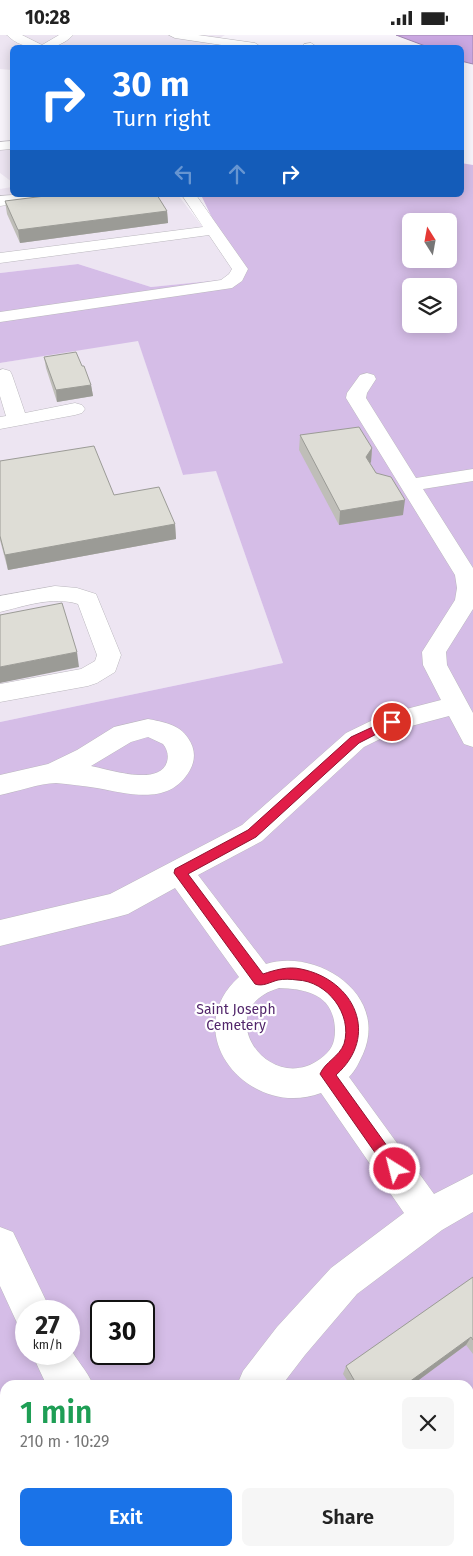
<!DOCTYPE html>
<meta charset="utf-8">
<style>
:root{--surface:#fff;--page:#f6f6f6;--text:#222;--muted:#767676;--accent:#1a73e8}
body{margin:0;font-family:"Fira Sans",sans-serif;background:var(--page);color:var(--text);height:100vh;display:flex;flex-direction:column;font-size:19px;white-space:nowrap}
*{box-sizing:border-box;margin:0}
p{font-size:16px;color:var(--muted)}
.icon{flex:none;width:28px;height:28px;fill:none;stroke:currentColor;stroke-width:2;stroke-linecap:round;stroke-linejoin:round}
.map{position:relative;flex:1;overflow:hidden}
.drawer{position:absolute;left:0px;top:1345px;width:474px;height:176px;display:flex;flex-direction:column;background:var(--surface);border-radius:15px 15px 0 0;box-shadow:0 2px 12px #0003}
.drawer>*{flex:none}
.guide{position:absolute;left:10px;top:10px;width:454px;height:152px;border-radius:8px;box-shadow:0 2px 12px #0003;background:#1a73e8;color:#fff;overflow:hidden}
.needle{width:32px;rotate:349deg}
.fabs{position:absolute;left:402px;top:178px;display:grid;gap:10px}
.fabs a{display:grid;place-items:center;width:55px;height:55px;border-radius:8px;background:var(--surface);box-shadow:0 2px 12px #0003;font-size:25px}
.speed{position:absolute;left:15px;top:1265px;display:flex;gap:10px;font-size:25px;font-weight:700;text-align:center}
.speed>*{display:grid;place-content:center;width:65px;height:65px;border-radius:50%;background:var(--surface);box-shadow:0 2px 12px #0003;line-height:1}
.speed small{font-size:12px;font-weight:400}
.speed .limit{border:2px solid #111;border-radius:8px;background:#fff;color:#111}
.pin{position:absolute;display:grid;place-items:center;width:42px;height:42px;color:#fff;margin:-21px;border:2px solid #fff;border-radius:50%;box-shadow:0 1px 5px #0007}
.me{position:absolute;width:55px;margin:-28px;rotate:324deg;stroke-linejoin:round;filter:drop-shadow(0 0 4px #0008)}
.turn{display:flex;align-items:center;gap:18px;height:105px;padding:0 20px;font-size:22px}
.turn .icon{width:65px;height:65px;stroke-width:2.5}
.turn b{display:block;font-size:35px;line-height:42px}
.lanes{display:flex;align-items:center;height:48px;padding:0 20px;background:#0003;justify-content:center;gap:25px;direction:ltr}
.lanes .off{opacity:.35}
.round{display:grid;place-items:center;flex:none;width:52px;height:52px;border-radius:8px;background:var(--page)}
.overview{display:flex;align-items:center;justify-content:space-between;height:85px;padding:0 20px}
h1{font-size:30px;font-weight:600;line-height:38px;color:#1e9e55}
.action{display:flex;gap:10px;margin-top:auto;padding:10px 20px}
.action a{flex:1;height:58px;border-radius:8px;background:var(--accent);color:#fff;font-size:20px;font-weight:600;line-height:58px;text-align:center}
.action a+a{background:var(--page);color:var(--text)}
.status{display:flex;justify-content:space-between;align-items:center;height:35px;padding:0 25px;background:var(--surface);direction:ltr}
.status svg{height:14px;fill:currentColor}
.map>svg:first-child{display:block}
.built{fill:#ede5f2}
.green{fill:#d5bde7;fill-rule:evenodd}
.water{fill:#cba8e2;stroke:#a087b0}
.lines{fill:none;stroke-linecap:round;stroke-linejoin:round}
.minor-casing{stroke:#bbb8be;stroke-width:1}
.minor{fill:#fff;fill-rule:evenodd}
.wall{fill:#bfbeb8}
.shaded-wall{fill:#9b9b96}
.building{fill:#deddd6;stroke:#9b9b96}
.route{fill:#e11d48;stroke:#92132f}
.labels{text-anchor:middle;stroke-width:4.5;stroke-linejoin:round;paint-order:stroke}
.park-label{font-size:14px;fill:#52266b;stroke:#fff}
</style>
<div class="status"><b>10:28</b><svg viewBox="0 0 49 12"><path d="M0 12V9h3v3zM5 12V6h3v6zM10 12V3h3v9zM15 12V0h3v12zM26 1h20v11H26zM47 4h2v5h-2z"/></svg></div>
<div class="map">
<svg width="473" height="1521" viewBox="0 0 473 1521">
<rect width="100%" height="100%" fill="#f8f4fb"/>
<path class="built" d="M 0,0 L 225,0 L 210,9 L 198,12 L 12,12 L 12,35 L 0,34 Z
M 12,112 L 12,147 L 0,138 L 0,114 Z
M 12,152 L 12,160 L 178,160 L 242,243 L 151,252 L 78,229 L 0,238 L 0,154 Z
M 138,305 L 183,440 L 216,435 L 283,628 L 0,687 L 0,328 Z"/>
<path class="green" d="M 461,128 L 473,130 L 473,1521 L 0,1521 L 0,687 L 283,628 L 216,436 L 183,440 L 138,306 L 0,328 L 0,238 L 78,229 L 151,252 L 241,243 L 201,160 L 461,160 ZM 411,186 L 449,186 L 449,224 L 411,224 ZM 411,251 L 449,251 L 449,289 L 411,289 ZM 26,1276 L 69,1276 L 69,1319 L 26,1319 ZM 101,1276 L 144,1276 L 144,1319 L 101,1319 ZM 5,1350 L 469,1350 L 469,1516 L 5,1516 Z"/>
<path class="water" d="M 396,0 L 473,0 L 473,29 L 461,26 L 461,12 L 428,12 Z"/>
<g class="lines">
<g class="minor-casing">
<path id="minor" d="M 7,0 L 22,0 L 42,10 L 59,0 L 73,0 C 57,18 23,17 7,0 Z
M 169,0 L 198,0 L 255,8 L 261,12 L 235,12 L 175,3 Z
M 311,8 L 317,12 L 302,12 L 304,9 Z
M 12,106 L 12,114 L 0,115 L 0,107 Z
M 12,160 L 56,160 L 54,163 L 49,164 L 0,171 L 0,161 Z
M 182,160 L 196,160 L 248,234 L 242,246 L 232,253 L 0,287 L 0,277 L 221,245 L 229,239 L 232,234 L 209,200 L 0,228 L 0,218 L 203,192 Z
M 3,334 L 10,336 L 12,340 L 25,378 L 75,368 L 82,370 L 85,374 L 82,378 L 75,380 L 0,394 L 0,382 L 6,381 L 0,361 L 0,335 Z
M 367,338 L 374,340 L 376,344 L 367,358 L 366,363 L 416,443 L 473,434 L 473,446 L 423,454 L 473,533 L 473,574 L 446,617 L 447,630 L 473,678 L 473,712 L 464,709 L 449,681 L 400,694 L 364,712 L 262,806 L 198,840 L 266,929 C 318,913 389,960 363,1019 C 359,1027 356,1035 349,1042 L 434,1159 L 473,1139 L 473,1177 L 442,1195 L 357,1259 L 305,1320 L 282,1350 L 237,1350 L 243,1336 L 277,1292 L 331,1233 L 404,1178 L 321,1058 C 250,1085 176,999 239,942 L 175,853 L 128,879 L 117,882 L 0,911 L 0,885 L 110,859 L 242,790 L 346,698 L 383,680 L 441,665 L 423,630 L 422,617 L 455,565 L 457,553 L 455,540 L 346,363 L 347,358 L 360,340 ZM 279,953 C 308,954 334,960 335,995 C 335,1009 331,1016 320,1024 C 268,1062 208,974 279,953 Z
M 55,551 L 77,553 L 96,559 L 121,620 L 115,637 L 97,648 L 88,651 L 0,667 L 0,649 L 81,634 L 95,626 L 97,620 L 78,569 C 53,561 25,571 0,577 L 0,561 Z
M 148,684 C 163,687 179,689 188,703 C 195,713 196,724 190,735 C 170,771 130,759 97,753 C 84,751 69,749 56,748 C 40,748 16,757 0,760 L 0,740 L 48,729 L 77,715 L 114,692 ZM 148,702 L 163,709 C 167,714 169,720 167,727 C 159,752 108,734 91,731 L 131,707 Z
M 0,1192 L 13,1197 L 51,1276 L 26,1276 L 26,1293 L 18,1290 L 0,1251 Z
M 69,1311 C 76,1325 87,1335 93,1350 L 46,1349 L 32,1319 L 69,1319 Z
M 237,1516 L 285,1516 L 287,1521 L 239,1521 Z"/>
</g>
<use href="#minor" class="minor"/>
</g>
<path class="wall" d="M 5,166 L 167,176 L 168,188 L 20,208 L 7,179 Z
M 44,322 L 82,331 L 91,350 L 93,361 L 57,367 L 46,333 Z
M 300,400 L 372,413 L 371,427 L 370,428 L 403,480 L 339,490 L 299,415 Z
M 0,426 L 114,460 L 175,489 L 176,504 L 8,535 L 0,505 Z
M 473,1242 L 473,1319 L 466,1310 L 412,1350 L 350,1350 L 343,1339 L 346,1331 Z"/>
<path class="shaded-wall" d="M 167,176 L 168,188 L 20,208 L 18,195 Z
M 91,350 L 93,361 L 57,367 L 56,355 Z
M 372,413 L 371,427 L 364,436 L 366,422 Z
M 405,465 L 403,480 L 339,490 L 340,476 Z
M 175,489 L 176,504 L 8,535 L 5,520 Z
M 77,617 L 79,632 L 0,648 L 0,632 Z
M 471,1302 L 466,1310 L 412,1350 L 405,1350 Z"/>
<path class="building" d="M 53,160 L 157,160 L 167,176 L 18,195 L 5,166 Z
M 76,317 L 82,331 L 84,331 L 91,350 L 56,355 L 44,322 Z
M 359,392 L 372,413 L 366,422 L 376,438 L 391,442 L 405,465 L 340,476 L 300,400 Z
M 94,411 L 114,460 L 159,452 L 175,489 L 5,520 L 0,501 L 0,426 Z
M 62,568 L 77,617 L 0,632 L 0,580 Z
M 473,1242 L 473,1305 L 471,1302 L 405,1350 L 357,1350 L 346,1331 Z"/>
<path class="route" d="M 392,683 L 396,684 L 397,687 L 396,689 L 359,708 L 256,802 L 188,839 L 263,939 C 275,935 288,931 301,934 C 355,945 380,1001 336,1040 L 400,1129 L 402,1134 L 400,1139 L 395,1142 L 390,1139 L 320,1039 C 325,1027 339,1022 344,1009 C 353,979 327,946 297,945 C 291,944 283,944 278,945 C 270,947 263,952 255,949 L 174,838 L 175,834 L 248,795 L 351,702 Z"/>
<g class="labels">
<g class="park-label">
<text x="236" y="979">Saint Joseph<tspan x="236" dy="16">Cemetery</tspan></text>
</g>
</g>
</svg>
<div class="fabs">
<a><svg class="needle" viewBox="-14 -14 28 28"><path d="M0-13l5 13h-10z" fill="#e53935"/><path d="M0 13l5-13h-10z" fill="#767676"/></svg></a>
<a><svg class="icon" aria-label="layers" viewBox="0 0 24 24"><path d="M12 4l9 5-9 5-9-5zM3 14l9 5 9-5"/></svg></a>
</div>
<div class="speed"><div>27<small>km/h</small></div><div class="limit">30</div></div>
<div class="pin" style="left:392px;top:687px;background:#d93025"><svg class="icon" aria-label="arrive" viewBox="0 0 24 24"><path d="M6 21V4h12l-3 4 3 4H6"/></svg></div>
<svg class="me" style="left:395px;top:1134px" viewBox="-20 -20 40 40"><circle r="17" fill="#e11d48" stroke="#fff" stroke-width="3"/><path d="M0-11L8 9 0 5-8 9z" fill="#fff"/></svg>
<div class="guide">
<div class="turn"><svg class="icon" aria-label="right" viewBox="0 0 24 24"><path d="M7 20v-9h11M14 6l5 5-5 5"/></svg><div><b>30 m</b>Turn right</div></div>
<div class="lanes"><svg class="icon off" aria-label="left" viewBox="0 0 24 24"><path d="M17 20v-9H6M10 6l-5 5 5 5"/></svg><svg class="icon off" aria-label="ahead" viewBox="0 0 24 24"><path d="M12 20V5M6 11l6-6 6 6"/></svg><svg class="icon" aria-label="right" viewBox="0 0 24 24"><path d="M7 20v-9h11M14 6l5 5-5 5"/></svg></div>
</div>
<section class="drawer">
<div class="overview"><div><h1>1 min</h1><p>210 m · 10:29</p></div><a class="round"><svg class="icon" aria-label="close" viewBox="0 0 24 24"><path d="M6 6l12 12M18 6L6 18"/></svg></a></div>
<div class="action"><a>Exit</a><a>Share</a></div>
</section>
</div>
